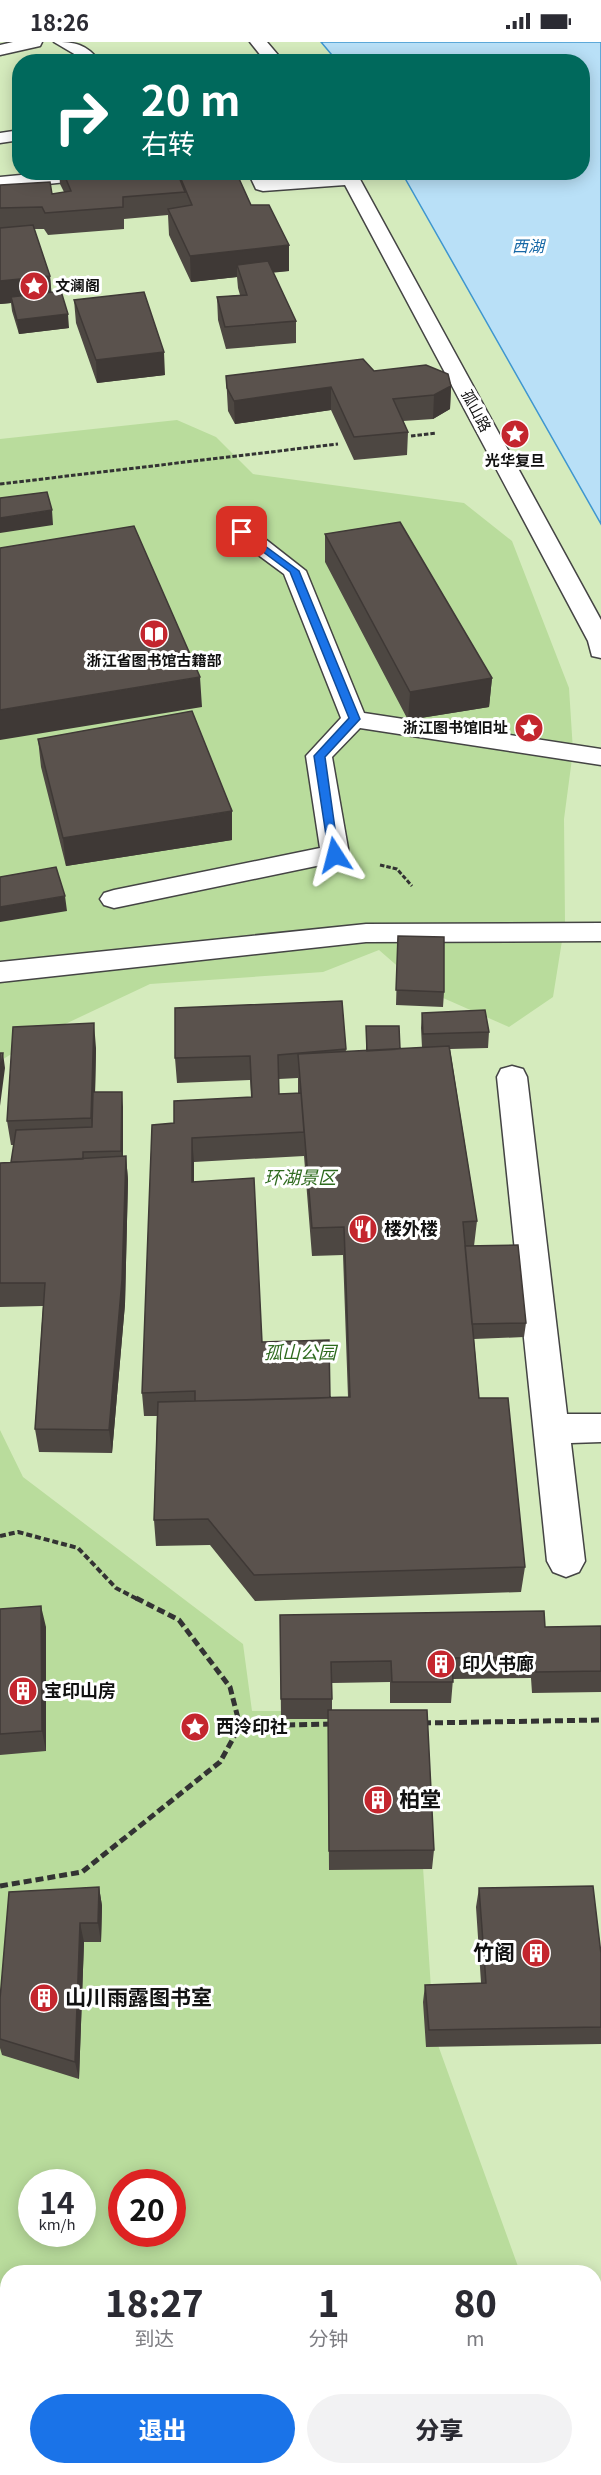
<!DOCTYPE html>
<html lang="zh">
<meta charset="utf-8">
<style>
:root{--surface:#fff;--page:#f2f2f3;--text:#2b2b33;--muted:#7c7c81;--accent:#1a73e8}
body{margin:0;font-family:Georgia,"Noto Sans SC",serif;background:var(--page);color:var(--text);height:100vh;display:flex;flex-direction:column;font-size:22px;white-space:nowrap}
*{box-sizing:border-box;margin:0}
p{font-size:20px;color:var(--muted)}
.icon{flex:none;width:33px;height:33px;fill:none;stroke:currentColor;stroke-width:2;stroke-linecap:round;stroke-linejoin:round}
.map{position:relative;flex:1;overflow:hidden}
.panel{position:absolute;left:0px;top:2223px;width:602px;height:210px;display:flex;flex-direction:column;background:var(--surface);border-radius:24px 24px 0 0;box-shadow:0 3px 15px #0003}
.panel>*{flex:none}
.guide{position:absolute;left:12px;top:12px;width:578px;height:126px;border-radius:24px;box-shadow:0 3px 15px #0003;background:#00695c;color:#fff;overflow:hidden}
.speed{position:absolute;left:18px;top:2127px;display:flex;gap:12px;font-size:30px;font-weight:700;text-align:center}
.speed>*{display:grid;place-content:center;width:78px;height:78px;border-radius:50%;background:var(--surface);box-shadow:0 3px 15px #0003;line-height:1}
.speed small{font-size:15px;font-weight:400}
.speed .limit{border:9px solid #d22;background:#fff;color:#111}
.pin{position:absolute;display:grid;place-items:center;width:51px;height:51px;color:#fff;margin:-26px;border-radius:12px;box-shadow:0 3px 9px #0006}
.me{position:absolute;width:66px;margin:-33px;rotate:351deg;stroke-linejoin:round;filter:drop-shadow(0 0 4px #0008)}
.turn{display:flex;align-items:center;gap:21px;height:126px;padding:0 30px;font-size:27px}
.turn .icon{width:78px;height:78px;stroke-width:2.5}
.turn b{display:block;font-size:42px;line-height:51px}
.eta{display:flex;justify-content:space-evenly;align-items:center;height:102px;text-align:center}
.eta b{font-size:36px;font-weight:800;line-height:42px}
.cta{display:flex;gap:12px;margin-top:auto;padding:12px 30px}
.cta a{flex:1;height:69px;border-radius:36px;background:var(--accent);color:#fff;font-size:24px;font-weight:800;line-height:69px;text-align:center}
.cta a+a{background:var(--page);color:var(--text)}
.status{display:flex;justify-content:space-between;align-items:center;height:42px;padding:0 30px;background:var(--surface);direction:ltr}
.status svg{height:16px;fill:currentColor}
.map>svg:first-child{display:block}
.green{fill:#d5ebbd;fill-rule:evenodd}
.forest{fill:#b9dc9c;fill-rule:evenodd}
.water{fill:#b9e0f7;stroke:#3f96cf;stroke-width:1.5}
.lines{fill:none;stroke-linecap:round;stroke-linejoin:round}
.minor-casing{stroke:#444;stroke-width:3}
.path-far2{stroke:#333;stroke-width:3;stroke-dasharray:4.5 2;stroke-linecap:butt}
.path-far1{stroke:#333;stroke-width:4;stroke-dasharray:6 3;stroke-linecap:butt}
.path{stroke:#333;stroke-width:5;stroke-dasharray:8 4;stroke-linecap:butt}
.minor{fill:#fff;fill-rule:evenodd}
.wall{fill:#4d4742;fill-rule:evenodd}
.shaded-wall{fill:#3f3936}
.building{fill:#5a524d;stroke:#3f3936;stroke-width:1.5}
.route{fill:#1a73e8;stroke:#114b97;stroke-width:1.5}
.labels{text-anchor:middle;stroke-width:6;stroke-linejoin:round;paint-order:stroke}
.far-poi-label{font-size:15px;font-weight:bold;fill:#111;stroke:#fff}
.far-street-label{font-size:15px;fill:#111;stroke:#fff}
.far-water-label{font-size:16px;font-style:italic;fill:#1768a6;stroke:#fff}
.park-label{font-size:18px;font-style:italic;fill:#2f6b1f;stroke:#fff}
.poi-label{font-size:18px;font-weight:bold;fill:#111;stroke:#fff;text-anchor:start}
.near-poi-label{font-size:21px;font-weight:bold;fill:#111;stroke:#fff;text-anchor:start}
</style>
<div class="status"><b>18:26</b><svg viewBox="0 0 49 12"><path d="M0 12V9h3v3zM5 12V6h3v6zM10 12V3h3v9zM15 12V0h3v12zM26 1h20v11H26zM47 4h2v5h-2z"/></svg></div>
<div class="map">
<svg width="601" height="2433" viewBox="0 0 601 2433">
<rect width="100%" height="100%" fill="#fffdf5"/>
<path class="green" d="M 0,0 L 601,0 L 601,2433 L 0,2433 ZM 20,20 L 582,20 L 582,130 L 20,130 ZM 32,2140 L 82,2140 L 82,2192 L 32,2192 ZM 122,2140 L 172,2140 L 172,2192 L 122,2192 ZM 8,2230 L 594,2230 L 594,2426 L 8,2426 Z"/>
<path class="forest" d="M 177,378 L 216,395 L 253,432 L 464,461 L 512,499 L 569,646 L 573,709 L 564,777 L 565,880 L 553,955 L 509,985 L 425,948 L 379,908 L 323,930 L 150,942 L 44,992 L 0,1019 L 0,397 Z
M 0,1388 L 23,1435 L 243,1602 L 252,1669 L 344,1669 L 417,1734 L 434,1992 L 520,2230 L 8,2230 L 8,2426 L 514,2426 L 513,2433 L 0,2433 ZM 32,2140 L 82,2140 L 82,2192 L 32,2192 ZM 122,2140 L 172,2140 L 172,2192 L 122,2192 Z"/>
<path class="water" d="M 321,0 L 601,0 L 601,482 L 402,131 L 582,130 L 582,20 L 337,19 Z"/>
<g class="lines">
<g class="minor-casing">
<path id="minor" d="M 13,0 L 42,0 L 40,4 L 0,13 L 0,3 Z
M 54,0 C 75,0 87,2 100,20 L 82,20 L 76,13 Z
M 250,0 L 267,0 L 284,20 L 266,20 Z
M 20,88 L 20,98 L 0,101 L 0,91 Z
M 52,130 L 123,130 L 114,135 L 0,147 L 0,135 Z
M 248,130 L 266,130 L 269,137 L 356,130 L 601,578 L 601,616 L 592,614 L 588,599 L 345,143 L 263,149 L 256,147 Z
M 242,483 L 250,485 L 306,529 L 364,671 L 601,707 L 601,723 L 360,686 L 332,715 L 349,812 L 345,818 L 114,866 L 104,863 L 100,857 L 104,851 L 114,848 L 320,806 L 306,714 L 341,676 L 284,532 L 234,495 L 230,490 L 234,485 Z
M 601,881 L 601,899 L 366,900 L 0,940 L 0,920 L 366,882 Z
M 512,1024 L 523,1027 L 527,1035 L 567,1372 L 601,1372 L 601,1400 L 571,1401 L 585,1519 L 579,1530 L 566,1535 L 553,1530 L 547,1519 L 497,1035 L 501,1027 Z"/>
</g>
<path class="path-far2" d="M 411,394 L 436,391
M 0,442 L 338,402
M 380,823 L 397,827 L 412,844"/>
<path class="path-far1" d="M 0,1494 L 18,1490 L 78,1506 L 116,1546 L 139,1558"/>
<path class="path" d="M 136,1556 L 179,1578 L 230,1645 L 240,1684
M 423,1681 L 601,1678
M 0,1844 L 82,1830 L 220,1720 L 240,1684 L 331,1682
M 594,2297 L 601,2296
M 342,2426 L 342,2433
M 157,2433 L 185,2426"/>
<use href="#minor" class="minor"/>
</g>
<path class="wall" d="M 59,130 L 236,130 L 251,163 L 289,229 L 273,230 L 296,279 L 296,301 L 226,307 L 218,278 L 217,255 L 240,253 L 238,246 L 237,235 L 191,240 L 169,193 L 168,173 L 124,177 L 124,187 L 48,193 L 44,187 L 34,187 L 50,234 L 51,250 L 69,286 L 19,292 L 12,269 L 11,261 L 0,262 L 0,143 L 52,152 L 64,150 L 60,142 Z
M 74,258 L 165,333 L 97,341 L 76,281 Z
M 374,329 L 451,344 L 450,367 L 433,377 L 403,379 L 408,390 L 407,413 L 354,418 L 331,368 L 235,382 L 228,369 L 226,334 Z
M 325,492 L 492,636 L 489,665 L 408,678 L 325,520 Z
M 38,697 L 232,798 L 66,824 L 41,725 Z
M 398,894 L 444,950 L 443,965 L 396,963 Z
M 342,959 L 346,1010 L 366,1009 L 366,984 L 400,1007 L 422,1006 L 421,986 L 422,971 L 489,990 L 488,1006 L 450,1007 L 477,1179 L 474,1204 L 526,1281 L 524,1295 L 474,1297 L 479,1356 L 525,1525 L 521,1550 L 255,1559 L 210,1503 L 156,1504 L 154,1478 L 157,1374 L 144,1374 L 142,1351 L 174,1081 L 251,1055 L 250,1038 L 177,1041 L 175,1016 ZM 298,1036 L 298,1051 L 279,1052 L 279,1037 ZM 304,1114 L 312,1214 L 343,1213 L 348,1355 L 330,1356 L 262,1300 L 194,1140 L 194,1120 Z
M 96,1006 L 95,1050 L 123,1065 L 123,1114 L 126,1114 L 128,1138 L 125,1262 L 112,1411 L 39,1410 L 35,1387 L 43,1264 L 0,1265 L 0,1121 L 11,1120 L 14,1103 L 11,1103 L 7,1079 Z
M 0,1567 L 46,1585 L 46,1709 L 0,1713 Z
M 280,1573 L 545,1585 L 601,1584 L 601,1650 L 532,1651 L 531,1636 L 453,1637 L 451,1661 L 390,1661 L 390,1640 L 332,1641 L 332,1668 L 434,1808 L 432,1827 L 329,1828 L 328,1677 L 281,1677 Z
M 99,1845 L 102,1864 L 101,1900 L 84,1900 L 79,2037 L 2,2013 L 0,2006 L 0,1957 Z
M 479,1846 L 601,1912 L 601,2002 L 426,2005 L 423,1960 L 425,1943 L 481,1941 L 476,1865 Z"/>
<path class="shaded-wall" d="M 289,203 L 289,229 L 241,234 L 237,223 L 237,235 L 191,240 L 190,214 Z
M 50,234 L 52,256 L 11,255 L 11,261 L 0,262 L 0,239 Z
M 68,272 L 69,286 L 19,292 L 17,278 Z
M 164,310 L 165,333 L 97,341 L 96,318 Z
M 451,344 L 450,367 L 433,377 L 434,353 Z
M 331,345 L 331,368 L 235,382 L 234,359 Z
M 52,468 L 53,483 L 0,491 L 0,476 Z
M 200,635 L 202,665 L 0,698 L 0,668 Z
M 492,636 L 489,665 L 408,678 L 410,650 Z
M 232,769 L 232,798 L 66,824 L 63,796 Z
M 65,854 L 67,869 L 0,880 L 0,865 Z
M 94,981 L 96,1006 L 94,1100 L 91,1076 Z
M 3,1011 L 5,1026 L 0,1064 L 0,1031 Z
M 122,1050 L 123,1065 L 123,1124 L 121,1109 Z
M 192,1096 L 194,1120 L 194,1164 L 192,1140 Z
M 126,1114 L 128,1138 L 125,1262 L 112,1411 L 109,1388 Z
M 41,1564 L 46,1585 L 46,1709 L 42,1689 Z
M 99,1845 L 102,1864 L 101,1900 L 98,1881 Z
M 80,1881 L 84,1900 L 79,2037 L 75,2020 Z"/>
<path class="building" d="M 63,130 L 177,130 L 185,150 L 123,155 L 123,165 L 45,171 L 42,165 L 0,166 L 0,143 L 50,140 L 52,152 L 71,149 Z
M 178,130 L 236,130 L 251,163 L 269,163 L 289,203 L 190,214 L 168,167 L 192,163 Z
M 33,183 L 50,234 L 0,239 L 0,186 Z
M 268,219 L 296,279 L 225,285 L 217,255 L 247,253 L 237,223 Z
M 61,249 L 68,272 L 17,278 L 11,255 Z
M 144,250 L 164,310 L 96,318 L 74,258 Z
M 363,317 L 374,329 L 426,323 L 448,332 L 451,344 L 434,353 L 393,357 L 408,390 L 354,395 L 331,345 L 234,359 L 227,346 L 226,334 Z
M 47,450 L 52,468 L 0,476 L 0,456 Z
M 400,480 L 492,636 L 410,650 L 325,492 Z
M 134,484 L 200,635 L 0,668 L 0,506 Z
M 192,669 L 232,769 L 63,796 L 38,697 Z
M 56,825 L 65,854 L 0,865 L 0,835 Z
M 398,894 L 444,895 L 444,950 L 396,948 Z
M 342,959 L 346,1007 L 278,1013 L 279,1052 L 301,1051 L 304,1090 L 192,1096 L 192,1140 L 254,1136 L 262,1300 L 329,1298 L 330,1356 L 195,1359 L 195,1349 L 142,1351 L 152,1083 L 174,1081 L 174,1059 L 252,1055 L 250,1014 L 175,1016 L 175,966 Z
M 485,968 L 489,990 L 423,992 L 422,971 Z
M 94,981 L 91,1076 L 7,1079 L 13,985 Z
M 366,984 L 399,984 L 400,1007 L 367,1009 Z
M 449,1004 L 477,1179 L 463,1180 L 479,1356 L 508,1356 L 525,1525 L 254,1533 L 208,1477 L 154,1478 L 158,1360 L 350,1355 L 344,1185 L 312,1186 L 298,1012 Z
M 0,1011 L 3,1011 L 0,1031 Z
M 93,1050 L 122,1050 L 121,1109 L 83,1110 L 83,1117 L 11,1120 L 16,1088 L 92,1085 Z
M 126,1114 L 122,1238 L 109,1388 L 35,1387 L 45,1241 L 0,1241 L 0,1121 Z
M 518,1203 L 526,1281 L 472,1282 L 465,1204 Z
M 41,1564 L 42,1689 L 0,1692 L 0,1567 Z
M 544,1569 L 545,1585 L 601,1584 L 601,1629 L 536,1630 L 534,1615 L 452,1616 L 453,1640 L 392,1640 L 391,1619 L 331,1620 L 332,1657 L 281,1657 L 280,1573 Z
M 328,1668 L 427,1668 L 434,1808 L 329,1809 Z
M 593,1844 L 601,1912 L 601,1985 L 429,1988 L 425,1943 L 486,1941 L 479,1846 Z
M 99,1845 L 98,1881 L 80,1881 L 75,2020 L 0,1997 L 0,1957 L 9,1850 Z"/>
<path class="route" d="M 242,487 L 299,529 L 360,677 L 325,715 L 339,815 L 329,813 L 314,714 L 349,676 L 290,530 L 239,492 L 237,490 Z"/>
<defs>
<g id="sight-disc" transform="scale(1.5)"><circle r="9.5" fill="#c4262e" stroke="#fff"/><path d="M0-6L1.8-2.2L6-1.7L2.9 1.2L3.7 5.4L0 3.3L-3.7 5.4L-2.9 1.2L-6-1.7L-1.8-2.2Z" fill="#fff"/></g>
<g id="library-disc" transform="scale(1.5)"><circle r="9.5" fill="#c4262e" stroke="#fff"/><path d="M-6-4Q-3-5.5-.7-3.5V5Q-3 3-6 4ZM6-4Q3-5.5 .7-3.5V5Q3 3 6 4Z" fill="#fff"/></g>
<g id="restaurant-disc" transform="scale(1.5)"><circle r="9.5" fill="#c4262e" stroke="#fff"/><path d="M-5-6h1v4h1v-4h1v4h1v-4h1v5L-1.5 .5V6h-2V.5L-5-1ZM5-6V6H3V1.5H1.5Q1.5-4 5-6Z" fill="#fff"/></g>
<g id="building-disc" transform="scale(1.5)"><circle r="9.5" fill="#c4262e" stroke="#fff"/><path d="M-4-6H4V6H1V3H-1V6H-4ZM-2.5-4.3h1.7v1.8h-1.7ZM.8-4.3h1.7v1.8H.8ZM-2.5-1h1.7V.8h-1.7ZM.8-1h1.7V.8H.8Z" fill="#fff"/></g>
</defs>
<g fill-rule="evenodd">
<use href="#sight-disc" x="34" y="244"/>
<use href="#sight-disc" x="515" y="392"/>
<use href="#library-disc" x="154" y="592"/>
<use href="#sight-disc" x="529" y="686"/>
<use href="#restaurant-disc" x="363" y="1187"/>
<use href="#building-disc" x="441" y="1622"/>
<use href="#building-disc" x="23" y="1649"/>
<use href="#sight-disc" x="195" y="1685"/>
<use href="#building-disc" x="378" y="1758"/>
<use href="#building-disc" x="536" y="1911"/>
<use href="#building-disc" x="44" y="1956"/>
</g>
<g class="labels">
<g class="far-poi-label">
<text x="55" y="249" text-anchor="start">文澜阁</text>
<text x="515" y="424">光华复旦</text>
<text x="154" y="624">浙江省图书馆古籍部</text>
<text x="508" y="691" text-anchor="end">浙江图书馆旧址</text>
</g>
<g class="far-street-label">
<text transform="translate(476 369) rotate(62)" y="5">孤山路</text>
</g>
<g class="far-water-label">
<text x="528" y="210">西湖</text>
</g>
<g class="park-label">
<text x="300" y="1142">环湖景区</text>
<text x="300" y="1317">孤山公园</text>
</g>
<g class="poi-label">
<text x="384" y="1193">楼外楼</text>
<text x="462" y="1628">印人书廊</text>
<text x="44" y="1655">宝印山房</text>
<text x="216" y="1691">西泠印社</text>
</g>
<g class="near-poi-label">
<text x="399" y="1765">柏堂</text>
<text x="515" y="1918" text-anchor="end">竹阁</text>
<text x="65" y="1963">山川雨露图书室</text>
</g>
</g>
</svg>
<div class="speed"><div>14<small>km/h</small></div><div class="limit">20</div></div>
<div class="pin" style="left:242px;top:490px;background:#d93025"><svg class="icon" aria-label="arrive" viewBox="0 0 24 24"><path d="M6 21V4h12l-3 4 3 4H6"/></svg></div>
<svg class="me" style="left:335px;top:813px" viewBox="-20 -20 40 40"><path d="M0-17L14 15 0 8-14 15z" fill="#1a73e8" stroke="#fff" stroke-width="4"/></svg>
<div class="guide">
<div class="turn"><svg class="icon" aria-label="right" viewBox="0 0 24 24"><path d="M7 20v-9h11M14 6l5 5-5 5"/></svg><div><b>20 m</b>右转</div></div>
</div>
<section class="panel">
<div class="eta">
<div><b>18:27</b><p>到达</p></div>
<div><b>1</b><p>分钟</p></div>
<div><b>80</b><p>m</p></div>
</div>
<div class="cta"><a>退出</a><a>分享</a></div>
</section>
</div>
